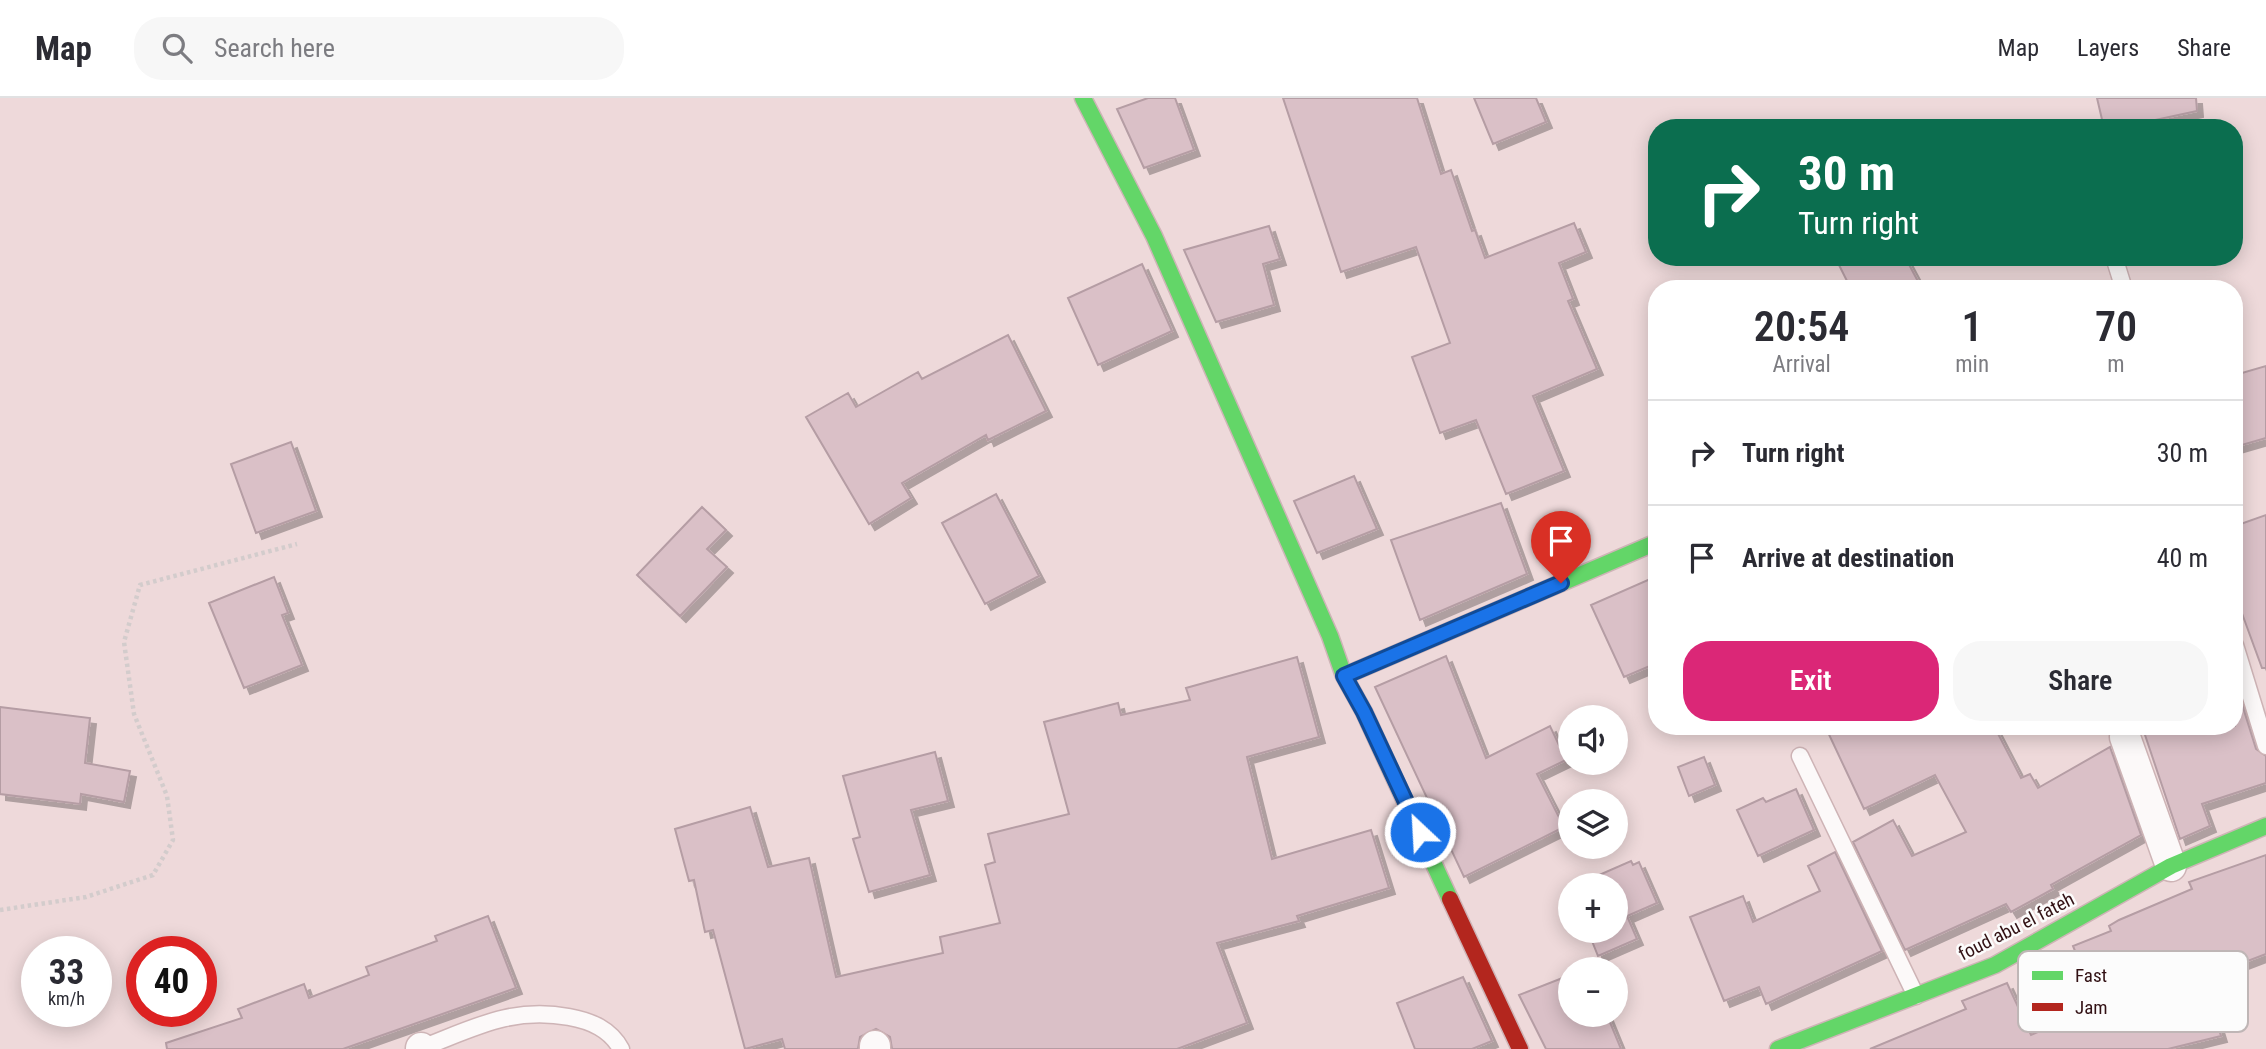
<!DOCTYPE html>
<meta charset="utf-8">
<style>
:root{--surface:#fff;--page:#f7f7f7;--text:#2b2b33;--muted:#7c7c81;--line:#e1e1e2;--accent:#db2777}
body{margin:0;font-family:"Roboto Condensed",sans-serif;background:var(--page);color:var(--text);height:100vh;display:flex;flex-direction:column;font-size:26px;white-space:nowrap}
*{box-sizing:border-box;margin:0}
p{font-size:23px;color:var(--muted)}
.icon{flex:none;width:38px;height:38px;fill:none;stroke:currentColor;stroke-width:2;stroke-linecap:round;stroke-linejoin:round}
.map{position:relative;flex:1;overflow:hidden}
.details{position:absolute;left:1648px;top:182px;width:595px;height:455px;display:flex;flex-direction:column;background:var(--surface);border-radius:28px;box-shadow:0 4px 18px #0003}
.details>*{flex:none}
.hud{position:absolute;left:1648px;top:21px;width:595px;height:147px;border-radius:28px;box-shadow:0 4px 18px #0003;background:#0b6e4f;color:#fff;overflow:hidden}
.controls{position:absolute;left:1558px;top:607px;display:grid;gap:14px}
.controls a{display:grid;place-items:center;width:70px;height:70px;border-radius:50%;background:var(--surface);box-shadow:0 4px 18px #0003;font-size:35px}
.speed{position:absolute;left:21px;top:838px;display:flex;gap:14px;font-size:35px;font-weight:700;text-align:center}
.speed>*{display:grid;place-content:center;width:91px;height:91px;border-radius:50%;background:var(--surface);box-shadow:0 4px 18px #0003;line-height:1}
.speed small{font-size:18px;font-weight:400}
.speed .limit{border:10px solid #d22;background:#fff;color:#111}
.pin{position:absolute;display:grid;place-items:center;width:60px;height:60px;color:#fff;margin:-72px -30px;border-radius:50% 50% 50% 0;rotate:-45deg;box-shadow:0 0 7px #0007}
.pin .icon{rotate:45deg}
.me{position:absolute;width:77px;margin:-38px;rotate:335deg;stroke-linejoin:round;filter:drop-shadow(0 0 5px #0008)}
.turn{display:flex;align-items:center;gap:24px;height:147px;padding:0 35px;font-size:32px}
.turn .icon{width:91px;height:91px;stroke-width:2.5}
.turn b{display:block;font-size:49px;line-height:60px}
.eta{display:flex;justify-content:space-evenly;align-items:center;height:119px;text-align:center}
.eta b{font-size:42px;font-weight:600;line-height:49px}
.button{display:flex;gap:14px;margin-top:auto;padding:14px 35px}
.button a{flex:1;height:80px;border-radius:28px;background:var(--accent);color:#fff;font-size:28px;font-weight:600;line-height:80px;text-align:center}
.button a+a{background:var(--page);color:var(--text)}
ul{padding:0;list-style:none}
li{display:flex;align-items:center;gap:21px;height:105px;padding:0 35px;border-top:2px solid var(--line)}
li div{flex:1}
li b{display:block;font-size:26px}
li em{font-style:normal}
header{display:flex;align-items:center;gap:42px;box-sizing:border-box;height:98px;padding:0 35px;background:var(--surface);border-bottom:2px solid var(--line)}
header strong{font-size:33px}
nav{display:flex;gap:38px;margin-inline-start:auto;font-size:24px}
.search{width:490px;height:63px;background:var(--page);display:flex;align-items:center;gap:18px;box-sizing:border-box;padding:0 24px;border-radius:28px;color:var(--muted);font-size:26px}
.map>svg:first-child{display:block}
.building{fill:#dac0c7;stroke:#b59da4;stroke-width:2;filter:url(#shadow)}
.lines{fill:none;stroke-linecap:round;stroke-linejoin:round}
.lane-casing{stroke:#ceb4b6;stroke-width:19}
.street-casing{stroke:#ceb4b6;stroke-width:33}
.fast-casing{stroke:#ceb4b6;stroke-width:19}
.jam-casing{stroke:#ceb4b6;stroke-width:19}
.path{stroke:#d3cccc;stroke-width:4.5;stroke-dasharray:3.5 3.5;stroke-linecap:butt}
.lane{stroke:#fcf9f9;stroke-width:16}
.street{stroke:#fcf9f9;stroke-width:30}
.fast{stroke:#63d668;stroke-width:16}
.jam{stroke:#b3261e;stroke-width:16}
.route-casing{stroke:#114b97;stroke-width:18}
.route{stroke:#1a73e8;stroke-width:12}
.labels{text-anchor:middle;stroke-width:5;stroke-linejoin:round;paint-order:stroke}
.street-label{font-size:19px;fill:#321114;stroke:#fcfcfc}
.key{fill:#fcfcfc;stroke:#bfb6b6;stroke-width:2}
.key-label{font-size:19px;fill:#321114}
</style>
<header>
<strong>Map</strong>
<div class="search"><svg class="icon" aria-label="search" viewBox="0 0 24 24"><circle cx="10" cy="10" r="6"/><path d="M15 15l6 6"/></svg>Search here</div>
<nav><a>Map</a><a>Layers</a><a>Share</a></nav>
</header>
<div class="map">
<svg width="2266" height="951" viewBox="0 0 2266 951">
<defs>
<filter id="shadow"><feDropShadow dx="6" dy="6" stdDeviation="0" flood-color="#0004"/></filter>
</defs>
<rect width="100%" height="100%" fill="#eed9da"/>
<path class="building" d="M 1148,0 L 1175,0 L 1194,52 L 1144,70 L 1117,11 Z
M 1283,0 L 1417,0 L 1441,76 L 1451,72 L 1472,133 L 1475,132 L 1485,160 L 1574,125 L 1586,154 L 1559,165 L 1573,201 L 1568,203 L 1597,271 L 1533,298 L 1564,373 L 1506,396 L 1476,322 L 1440,335 L 1412,259 L 1450,245 L 1416,149 L 1341,174 Z
M 1474,0 L 1536,0 L 1546,24 L 1493,46 Z
M 2097,0 L 2196,0 L 2197,13 L 2118,30 L 2104,30 Z
M 1269,128 L 1280,161 L 1263,166 L 1274,207 L 1216,224 L 1184,152 Z
M 1835,159 L 1905,159 L 1922,191 L 1851,191 Z
M 1142,166 L 1172,233 L 1098,267 L 1068,200 Z
M 1008,237 L 1046,313 L 988,342 L 986,337 L 902,385 L 911,400 L 869,426 L 806,319 L 848,295 L 856,309 L 918,274 L 922,281 Z
M 2266,268 L 2266,340 L 2235,349 L 2235,277 Z
M 291,344 L 316,413 L 256,435 L 231,366 Z
M 1354,378 L 1377,431 L 1317,455 L 1294,403 Z
M 996,396 L 1039,478 L 985,506 L 942,425 Z
M 1501,405 L 1527,476 L 1420,522 L 1391,442 Z
M 702,409 L 726,432 L 707,451 L 727,469 L 680,518 L 637,477 Z
M 2266,417 L 2266,570 L 2262,570 L 2240,510 L 2235,512 L 2235,428 Z
M 1657,478 L 1657,565 L 1624,579 L 1591,507 Z
M 274,479 L 288,515 L 282,517 L 302,567 L 244,590 L 209,505 Z
M 1446,558 L 1486,660 L 1550,628 L 1566,662 L 1537,676 L 1564,729 L 1464,779 L 1375,589 Z
M 1297,559 L 1319,639 L 1247,659 L 1272,761 L 1371,732 L 1389,790 L 1297,818 L 1299,823 L 1217,845 L 1247,925 L 1177,951 L 892,951 L 890,939 L 876,931 L 860,939 L 858,951 L 785,951 L 782,941 L 745,951 L 713,832 L 705,834 L 694,782 L 689,783 L 675,731 L 750,709 L 768,769 L 809,760 L 836,879 L 943,855 L 940,839 L 1000,825 L 985,767 L 995,764 L 988,736 L 1069,716 L 1044,624 L 1118,605 L 1121,617 L 1190,602 L 1186,590 Z
M 2240,600 L 2256,651 L 2266,658 L 2266,685 L 2202,706 L 2210,728 L 2180,741 L 2143,631 L 2153,628 L 2235,628 L 2235,602 Z
M 0,609 L 90,620 L 85,665 L 130,673 L 124,704 L 81,696 L 80,706 L 0,696 Z
M 1825,628 L 1994,628 L 2021,680 L 2030,676 L 2038,690 L 2110,649 L 2141,737 L 2051,787 L 2053,791 L 2011,814 L 2006,806 L 1905,852 L 1853,744 L 1893,722 L 1912,758 L 1966,734 L 1935,677 L 1864,711 Z
M 935,654 L 948,703 L 911,712 L 930,777 L 869,794 L 853,741 L 860,739 L 843,678 Z
M 1704,659 L 1715,687 L 1689,698 L 1678,669 Z
M 1796,691 L 1814,732 L 1758,758 L 1737,712 L 1763,700 L 1766,704 Z
M 1835,754 L 1882,853 L 1766,906 L 1759,889 L 1724,903 L 1690,819 L 1743,798 L 1753,824 L 1820,793 L 1808,768 Z
M 2266,757 L 2266,856 L 2203,880 L 2221,938 L 2168,951 L 1870,951 L 1966,911 L 1962,903 L 2007,885 L 2031,937 L 2085,914 L 2082,908 L 2095,902 L 2073,848 L 2111,833 L 2109,828 L 2119,822 L 2192,791 L 2189,784 Z
M 1631,763 L 1633,767 L 1639,764 L 1657,805 L 1627,818 L 1637,841 L 1598,858 L 1588,833 L 1615,833 L 1615,788 L 1574,788 Z
M 488,818 L 516,890 L 343,951 L 167,951 L 166,945 L 242,920 L 238,911 L 304,886 L 309,900 L 369,877 L 366,869 L 437,843 L 435,838 Z
M 1570,877 L 1570,917 L 1607,917 L 1621,951 L 1546,951 L 1519,897 Z
M 1463,879 L 1492,943 L 1472,951 L 1415,951 L 1397,905 Z"/>
<g class="lines">
<g class="lane-casing">
<path id="lane" d="M 2114,159 L 2124,191
M 2235,547 L 2266,648
M 1800,658 L 1916,898
M 419,951 C 472,931 511,908 569,919 C 591,923 610,931 621,951"/>
</g>
<g class="street-casing">
<path id="street" d="M 2126,628 L 2125,639 L 2171,768
M 421,950 L 421,951
M 875,951 L 875,948"/>
</g>
<g class="fast-casing">
<path id="fast" d="M 1083,0 L 1154,138 L 1330,538 L 1344,578 L 1364,614 L 1450,801
M 1344,578 L 1657,444
M 1778,951 L 1995,867 L 2171,768 L 2266,728"/>
</g>
<g class="jam-casing">
<path id="jam" d="M 1450,801 L 1520,951"/>
</g>
<path class="path" d="M 0,812 L 86,799 L 153,777 L 173,742 L 167,698 L 134,616 L 124,544 L 140,487 L 297,446"/>
<use href="#lane" class="lane"/>
<use href="#street" class="street"/>
<use href="#fast" class="fast"/>
<use href="#jam" class="jam"/>
</g>
<g class="lines">
<g class="route-casing">
<path id="route" d="M 1420,734 L 1364,614 L 1344,578 L 1561,485"/>
</g>
<use href="#route" class="route"/>
</g>
<g class="labels">
<g class="street-label">
<text transform="translate(2016 828) rotate(-27)" y="7">foud abu el fateh</text>
</g>
</g>
<rect x="2018" y="853" width="230" height="81" rx="10" class="key"/>
<rect x="2032" y="873" width="31" height="9" fill="#63d668"/>
<rect x="2032" y="905" width="31" height="8" fill="#b3261e"/>
<g class="key-label">
<text x="2075" y="884">Fast</text>
<text x="2075" y="916">Jam</text>
</g>
</svg>
<div class="controls">
<a><svg class="icon" aria-label="sound" viewBox="0 0 24 24"><path d="M4 9h4l5-4v14l-5-4H4zM17 9q2 3 0 6"/></svg></a>
<a><svg class="icon" aria-label="layers" viewBox="0 0 24 24"><path d="M12 4l9 5-9 5-9-5zM3 14l9 5 9-5"/></svg></a>
<a>+</a>
<a>−</a>
</div>
<div class="speed"><div>33<small>km/h</small></div><div class="limit">40</div></div>
<div class="pin" style="left:1561px;top:485px;background:#d93025"><svg class="icon" aria-label="arrive" viewBox="0 0 24 24"><path d="M6 21V4h12l-3 4 3 4H6"/></svg></div>
<svg class="me" style="left:1420px;top:734px" viewBox="-20 -20 40 40"><circle r="17" fill="#1a73e8" stroke="#fff" stroke-width="3"/><path d="M0-11L8 9 0 5-8 9z" fill="#fff"/></svg>
<div class="hud">
<div class="turn"><svg class="icon" aria-label="right" viewBox="0 0 24 24"><path d="M7 20v-9h11M14 6l5 5-5 5"/></svg><div><b>30 m</b>Turn right</div></div>
</div>
<section class="details">
<div class="eta">
<div><b>20:54</b><p>Arrival</p></div>
<div><b>1</b><p>min</p></div>
<div><b>70</b><p>m</p></div>
</div>
<ul>
<li><svg class="icon" aria-label="right" viewBox="0 0 24 24"><path d="M7 20v-9h11M14 6l5 5-5 5"/></svg><div><b>Turn right</b></div><em>30 m</em></li>
<li><svg class="icon" aria-label="arrive" viewBox="0 0 24 24"><path d="M6 21V4h12l-3 4 3 4H6"/></svg><div><b>Arrive at destination</b></div><em>40 m</em></li>
</ul>
<div class="button"><a>Exit</a><a>Share</a></div>
</section>
</div>
